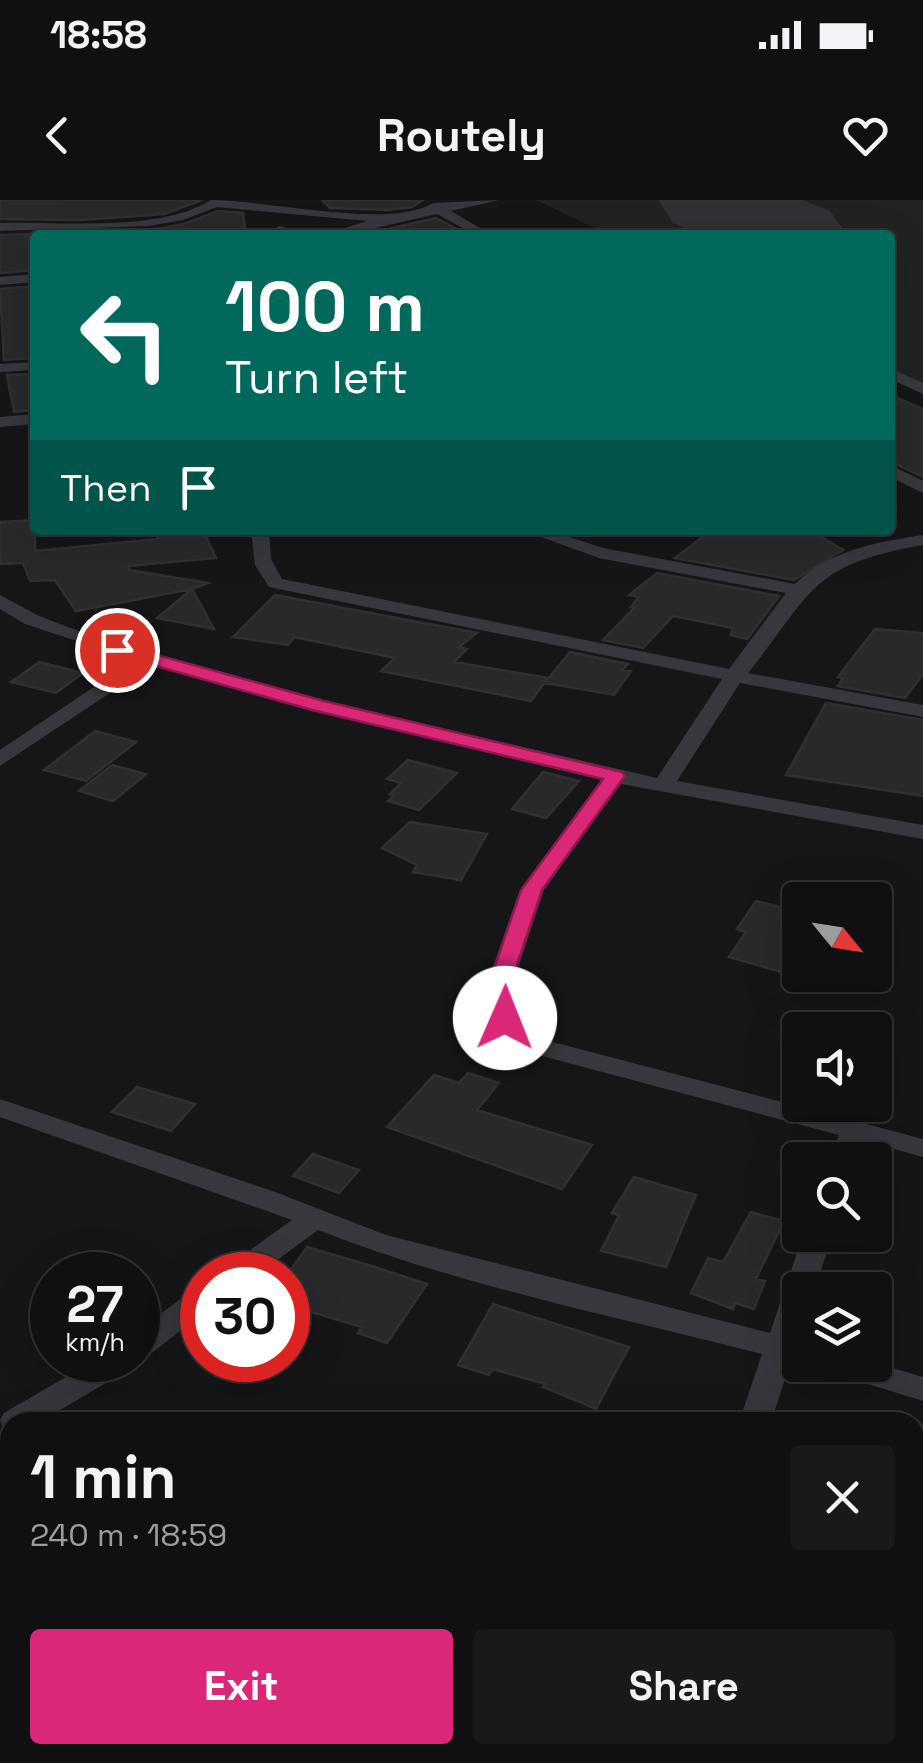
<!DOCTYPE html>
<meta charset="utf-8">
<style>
:root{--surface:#101012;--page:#19191b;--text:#f1f3f6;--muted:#9c9d9f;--line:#303032;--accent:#db2777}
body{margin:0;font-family:"Space Grotesk",sans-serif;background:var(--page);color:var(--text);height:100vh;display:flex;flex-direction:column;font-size:38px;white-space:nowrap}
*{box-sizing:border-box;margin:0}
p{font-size:32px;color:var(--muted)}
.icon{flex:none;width:55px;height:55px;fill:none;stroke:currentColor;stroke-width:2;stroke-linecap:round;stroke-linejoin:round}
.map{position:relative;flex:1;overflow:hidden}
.panel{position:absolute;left:0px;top:1212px;width:925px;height:352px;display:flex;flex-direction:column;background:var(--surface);border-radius:30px 30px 0 0;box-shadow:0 10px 40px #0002,0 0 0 2px var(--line)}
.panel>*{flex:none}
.guide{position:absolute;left:30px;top:30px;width:865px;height:305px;border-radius:10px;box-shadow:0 10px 40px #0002,0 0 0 2px var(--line);background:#00695c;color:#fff;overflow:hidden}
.needle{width:65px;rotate:120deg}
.fabs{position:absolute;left:782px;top:682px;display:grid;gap:20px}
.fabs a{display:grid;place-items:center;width:110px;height:110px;border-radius:10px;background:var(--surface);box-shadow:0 10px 40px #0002,0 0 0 2px var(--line);font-size:50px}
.speed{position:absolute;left:30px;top:1052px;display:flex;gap:20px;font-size:50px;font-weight:700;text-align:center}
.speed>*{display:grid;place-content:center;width:130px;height:130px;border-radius:50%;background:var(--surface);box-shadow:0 10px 40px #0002,0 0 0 2px var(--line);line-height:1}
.speed small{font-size:25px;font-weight:400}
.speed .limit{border:15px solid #d22;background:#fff;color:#111}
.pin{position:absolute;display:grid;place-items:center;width:85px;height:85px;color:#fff;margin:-42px;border:5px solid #fff;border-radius:50%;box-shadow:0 2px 10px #0007}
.me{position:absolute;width:110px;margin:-55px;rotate:1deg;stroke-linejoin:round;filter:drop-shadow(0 0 8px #0008)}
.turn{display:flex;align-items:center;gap:35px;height:210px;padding:0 30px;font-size:45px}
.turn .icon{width:130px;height:130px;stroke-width:2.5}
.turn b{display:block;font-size:70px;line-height:85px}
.then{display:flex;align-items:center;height:95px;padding:0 30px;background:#0003;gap:20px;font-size:38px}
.round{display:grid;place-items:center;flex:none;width:105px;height:105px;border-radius:10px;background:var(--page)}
.headline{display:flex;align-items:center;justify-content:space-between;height:170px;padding:0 30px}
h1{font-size:60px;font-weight:800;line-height:75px}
.action{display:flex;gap:20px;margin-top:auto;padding:20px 30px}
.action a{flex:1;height:115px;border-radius:10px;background:var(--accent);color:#fff;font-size:40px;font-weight:800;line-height:115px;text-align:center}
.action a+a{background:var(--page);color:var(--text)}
.status{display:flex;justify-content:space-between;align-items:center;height:70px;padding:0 50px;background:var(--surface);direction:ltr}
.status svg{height:28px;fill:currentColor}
header{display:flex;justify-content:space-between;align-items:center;height:130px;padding:0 30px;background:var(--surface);font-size:45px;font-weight:800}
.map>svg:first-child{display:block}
.built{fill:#222225}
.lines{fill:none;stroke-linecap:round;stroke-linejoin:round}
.runway{fill:#303135;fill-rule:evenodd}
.building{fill:#29292c;stroke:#303034;stroke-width:2.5}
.minor{fill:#37383d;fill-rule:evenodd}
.route{fill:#db2777;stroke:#8e194d;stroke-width:2.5}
</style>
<div class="status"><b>18:58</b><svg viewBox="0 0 49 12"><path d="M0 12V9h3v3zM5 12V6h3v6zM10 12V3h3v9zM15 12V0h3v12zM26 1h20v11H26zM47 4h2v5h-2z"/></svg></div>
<header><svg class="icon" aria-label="back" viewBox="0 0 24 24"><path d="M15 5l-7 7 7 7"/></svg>Routely<svg class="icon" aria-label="heart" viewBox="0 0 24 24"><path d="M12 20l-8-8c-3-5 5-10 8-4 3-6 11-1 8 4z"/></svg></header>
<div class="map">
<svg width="923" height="1563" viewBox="0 0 923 1563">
<rect width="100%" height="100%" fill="#161618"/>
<path class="built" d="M 536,0 L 923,0 L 923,185 L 890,169 L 890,35 L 609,35 Z"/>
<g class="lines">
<path class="runway" d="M 658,0 L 803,0 L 830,11 L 847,35 L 700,35 L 673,23 Z"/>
</g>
<path class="building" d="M 0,0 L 202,0 L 164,14 L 80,20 L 0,19 Z
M 322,0 L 423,0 L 412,7 L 388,10 L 330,8 Z
M 218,11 L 243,13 L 246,35 L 35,35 L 35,70 L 0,73 L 0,35 L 150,30 L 184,24 Z
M 436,18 L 468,35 L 361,35 Z
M 35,86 L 35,158 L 4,160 L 0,89 Z
M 35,174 L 35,210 L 14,212 L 7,175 Z
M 890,195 L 923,209 L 923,277 L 890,261 Z
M 35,320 L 35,351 L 158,339 L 156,330 L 203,330 L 216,358 L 129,366 L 129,370 L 208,383 L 192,389 L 214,429 L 157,418 L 192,389 L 76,411 L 55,380 L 30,381 L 23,363 L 0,364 L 0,322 Z
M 712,330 L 810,330 L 843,350 L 794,380 L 675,358 Z
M 657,373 L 779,396 L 747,439 L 731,435 L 733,428 L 673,416 L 643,448 L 603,440 L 635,407 L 631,407 L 639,397 L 629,395 Z
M 275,395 L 477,433 L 459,447 L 467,449 L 454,462 L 548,478 L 531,501 L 381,471 L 395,458 L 294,437 L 288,445 L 233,437 Z
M 875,429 L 923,433 L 923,474 L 905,498 L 838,486 L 843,478 L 838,477 Z
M 570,452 L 628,464 L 622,470 L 631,471 L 614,495 L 545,483 Z
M 39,462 L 83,473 L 56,493 L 11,482 Z
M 826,503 L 923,520 L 923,596 L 786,575 Z
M 95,531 L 136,542 L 86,581 L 44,570 Z
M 408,560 L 457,573 L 419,610 L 388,601 L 394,595 L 390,594 L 401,583 L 387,579 Z
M 112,565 L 146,574 L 113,601 L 79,591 Z
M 543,572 L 579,581 L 546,618 L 512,609 Z
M 410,622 L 487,634 L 461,680 L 413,672 L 417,665 L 382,648 Z
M 756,701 L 800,712 L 800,750 L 785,773 L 729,757 L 746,732 L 737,729 Z
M 468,873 L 499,883 L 477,910 L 592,945 L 562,989 L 387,927 L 434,875 L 459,883 Z
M 137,887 L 195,904 L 171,931 L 112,912 Z
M 313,954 L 359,970 L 339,993 L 293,976 Z
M 634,977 L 696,995 L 666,1067 L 601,1051 L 619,1015 L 612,1013 Z
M 751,1012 L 784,1021 L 756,1079 L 765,1081 L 754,1109 L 735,1103 L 733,1109 L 691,1093 L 708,1058 L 723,1062 Z
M 307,1047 L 375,1067 L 427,1084 L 387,1143 L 358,1133 L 362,1127 L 288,1105 L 288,1074 Z
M 493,1104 L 629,1147 L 596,1209 L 543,1187 L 545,1184 L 493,1169 L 489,1175 L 458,1165 Z"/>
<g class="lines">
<path class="minor" d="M 211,0 C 265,0 390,30 433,3 L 499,0 L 451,11 L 492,35 L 476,35 L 437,14 L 344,35 L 323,35 L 367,21 L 217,7 L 183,20 L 149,26 L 0,31 L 0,23 C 62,21 158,33 211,0 Z
M 279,26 L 301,32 L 302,35 L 274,33 L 273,30 Z
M 35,74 L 35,82 L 0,85 L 0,77 Z
M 35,162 L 35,170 L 0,172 L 0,164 Z
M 890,168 L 923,183 L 923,194 L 890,179 Z
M 35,214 L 35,224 L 0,227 L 0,217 Z
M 890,265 L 923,281 L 923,293 L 890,277 Z
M 251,330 L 269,330 L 271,359 L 282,379 L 729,469 L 786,393 L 599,358 L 522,330 L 548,330 L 603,348 L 795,384 C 829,350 878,342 923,335 L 923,345 C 809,365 814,391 748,473 L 923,505 L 923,517 L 740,483 L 677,581 L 923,625 L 923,639 L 621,584 L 544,690 L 510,792 L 518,817 L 527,830 L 545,840 L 923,939 L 923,957 L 865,941 L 858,960 L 830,960 L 839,935 L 527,852 L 509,842 L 496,823 L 484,792 L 520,690 L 602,580 L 312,510 L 152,465 L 0,566 L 0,550 L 134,460 L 25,424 L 0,409 L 0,395 L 39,416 L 92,436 L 325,501 L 657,578 L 722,479 L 269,387 L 255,365 Z
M 0,899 L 275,992 L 386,1035 L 770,1133 L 803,1035 L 833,1035 L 814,1090 L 800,1090 L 800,1163 L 791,1161 L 771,1222 L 739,1222 L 762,1154 C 614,1116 461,1086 318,1030 L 257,1075 L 221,1075 L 225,1068 L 292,1020 L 0,917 Z
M 202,1088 L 202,1114 L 149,1155 L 138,1158 L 138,1131 L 191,1091 Z
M 95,1160 L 136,1160 L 131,1168 L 40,1222 L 10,1222 L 10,1233 L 4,1231 L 0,1220 L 4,1213 Z
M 875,1163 L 923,1177 L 923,1201 L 833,1173 L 828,1165 Z
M 689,1555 L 727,1555 L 726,1563 L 688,1563 Z"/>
</g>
<path class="route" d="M 117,444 L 324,501 L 622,572 L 625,576 L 542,690 L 508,792 L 516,818 L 513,822 L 497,822 L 486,792 L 521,690 L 603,579 L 312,510 L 110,453 L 110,446 Z"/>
</svg>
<div class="fabs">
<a><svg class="needle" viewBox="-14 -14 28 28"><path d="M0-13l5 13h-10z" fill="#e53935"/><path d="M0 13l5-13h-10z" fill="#9c9d9f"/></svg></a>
<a><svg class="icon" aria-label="sound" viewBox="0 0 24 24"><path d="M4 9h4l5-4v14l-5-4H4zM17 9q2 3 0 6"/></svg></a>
<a><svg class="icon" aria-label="search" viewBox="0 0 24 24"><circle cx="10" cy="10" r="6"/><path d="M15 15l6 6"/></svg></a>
<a><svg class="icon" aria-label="layers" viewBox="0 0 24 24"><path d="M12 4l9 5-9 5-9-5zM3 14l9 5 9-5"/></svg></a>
</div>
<div class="speed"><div>27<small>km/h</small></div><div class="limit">30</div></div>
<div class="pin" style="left:117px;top:450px;background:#d93025"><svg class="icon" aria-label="arrive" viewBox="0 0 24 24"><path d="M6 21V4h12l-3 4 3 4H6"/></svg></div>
<svg class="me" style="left:505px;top:818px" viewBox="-20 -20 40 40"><circle r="19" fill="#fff"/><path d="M0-13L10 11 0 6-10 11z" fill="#db2777"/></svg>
<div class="guide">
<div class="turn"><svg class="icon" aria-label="left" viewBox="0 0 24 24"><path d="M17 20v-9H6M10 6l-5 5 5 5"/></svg><div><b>100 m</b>Turn left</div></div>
<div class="then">Then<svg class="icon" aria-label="arrive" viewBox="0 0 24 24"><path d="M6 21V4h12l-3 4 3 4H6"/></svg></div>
</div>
<section class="panel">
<div class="headline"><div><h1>1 min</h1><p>240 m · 18:59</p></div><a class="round"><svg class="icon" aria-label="close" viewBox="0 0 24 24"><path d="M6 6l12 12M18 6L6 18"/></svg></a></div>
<div class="action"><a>Exit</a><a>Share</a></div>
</section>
</div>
